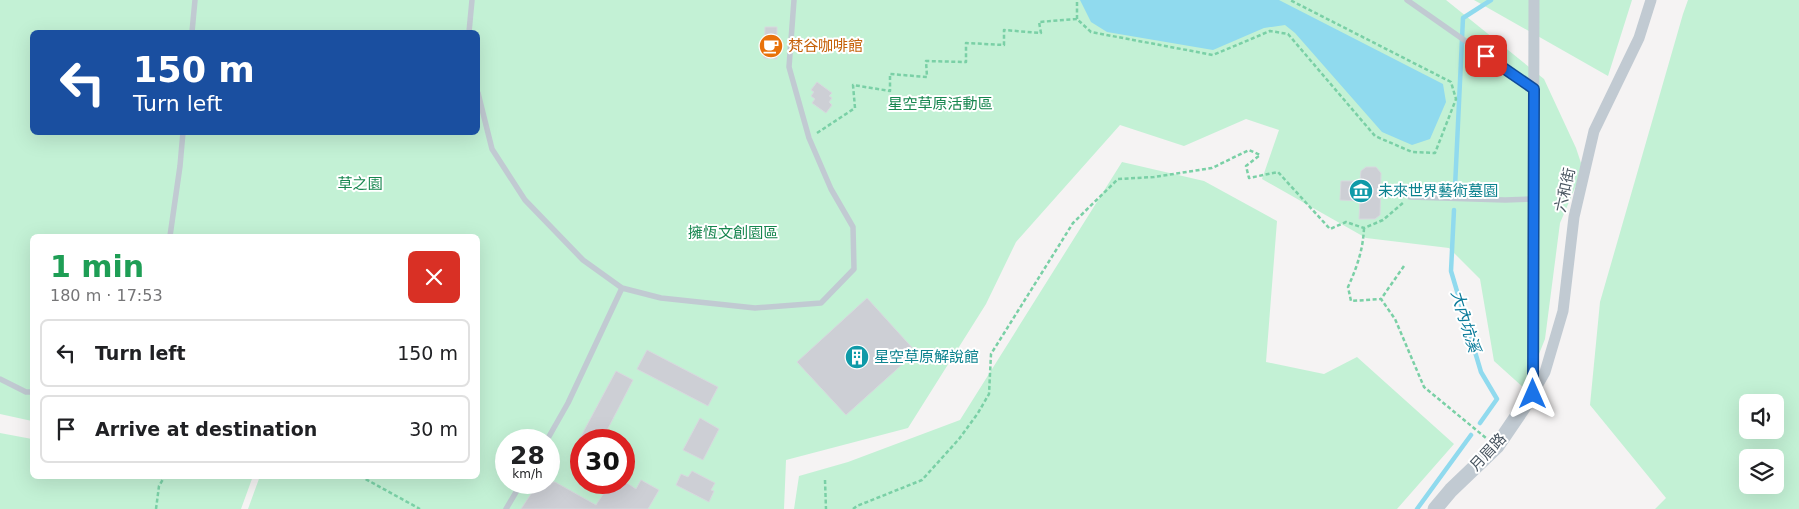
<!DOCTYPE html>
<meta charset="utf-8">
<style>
:root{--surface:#fff;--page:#f6f6f6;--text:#202124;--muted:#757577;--line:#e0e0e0}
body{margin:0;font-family:"DejaVu Sans","Noto Sans TC",sans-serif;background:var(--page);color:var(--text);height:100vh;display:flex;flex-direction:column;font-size:19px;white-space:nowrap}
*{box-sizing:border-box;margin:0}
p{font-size:16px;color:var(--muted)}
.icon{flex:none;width:28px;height:28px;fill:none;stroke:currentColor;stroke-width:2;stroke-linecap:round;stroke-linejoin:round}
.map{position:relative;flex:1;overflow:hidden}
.sheet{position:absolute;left:30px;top:234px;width:450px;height:245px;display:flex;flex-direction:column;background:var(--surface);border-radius:8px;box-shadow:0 5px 20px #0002}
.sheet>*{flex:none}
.guide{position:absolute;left:30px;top:30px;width:450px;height:105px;border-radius:8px;box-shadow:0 5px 20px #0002;background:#1a4fa0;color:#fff;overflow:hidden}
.buttons{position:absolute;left:1739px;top:394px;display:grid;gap:10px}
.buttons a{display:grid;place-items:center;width:45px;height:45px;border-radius:8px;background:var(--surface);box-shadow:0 5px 20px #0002;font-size:25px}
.speed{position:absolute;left:495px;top:429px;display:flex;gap:10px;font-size:25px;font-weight:700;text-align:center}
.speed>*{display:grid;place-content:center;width:65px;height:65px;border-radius:50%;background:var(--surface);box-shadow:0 5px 20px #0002;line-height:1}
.speed small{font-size:12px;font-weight:400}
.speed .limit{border:8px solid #d22;background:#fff;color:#111}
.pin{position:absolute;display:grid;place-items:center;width:42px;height:42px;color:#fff;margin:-21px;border-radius:10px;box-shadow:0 2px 8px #0006}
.me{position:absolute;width:55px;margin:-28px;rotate:0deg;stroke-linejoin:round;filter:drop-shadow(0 0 4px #0008)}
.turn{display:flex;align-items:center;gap:18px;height:105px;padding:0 20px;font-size:22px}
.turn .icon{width:65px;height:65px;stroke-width:2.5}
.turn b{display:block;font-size:35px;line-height:42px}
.round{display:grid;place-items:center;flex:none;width:52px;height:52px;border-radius:8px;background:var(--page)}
.headline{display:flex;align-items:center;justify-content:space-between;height:85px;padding:0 20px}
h1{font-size:30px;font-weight:600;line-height:38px;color:#1e9e55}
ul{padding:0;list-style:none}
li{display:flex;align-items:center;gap:15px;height:68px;margin:0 10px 8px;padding:0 10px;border:2px solid var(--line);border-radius:8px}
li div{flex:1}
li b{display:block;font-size:19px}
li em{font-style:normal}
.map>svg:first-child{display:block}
.green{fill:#c3f1d5;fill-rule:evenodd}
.water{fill:#90daee}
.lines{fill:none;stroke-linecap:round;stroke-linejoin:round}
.stream{stroke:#90daee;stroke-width:4.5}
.building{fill:#cdcfd5;stroke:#d7d9de}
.path{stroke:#7ad0a6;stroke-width:2.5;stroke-dasharray:4 2.5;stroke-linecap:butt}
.service{stroke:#c1cad2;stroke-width:5.5}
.minor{stroke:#c1cad2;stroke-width:11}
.tertiary{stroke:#c1cad2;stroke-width:15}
.route-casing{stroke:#114b97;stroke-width:12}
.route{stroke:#1a73e8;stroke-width:9}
.labels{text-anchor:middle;stroke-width:4;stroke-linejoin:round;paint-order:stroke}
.food-label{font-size:15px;fill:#c56008;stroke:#fff;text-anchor:start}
.park-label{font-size:15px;fill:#17864f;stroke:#fff}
.street-label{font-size:15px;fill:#4a5661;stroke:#fff}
.culture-label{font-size:15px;fill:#0d838f;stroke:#fff;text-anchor:start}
.water-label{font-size:16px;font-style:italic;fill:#0c7c9b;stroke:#fff}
</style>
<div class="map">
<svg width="1799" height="509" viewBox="0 0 1799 509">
<rect width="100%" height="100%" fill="#f5f3f3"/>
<path class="green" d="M 0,0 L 1446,0 L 1544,79 L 1576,148 L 1583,169 L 1560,223 L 1545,339 L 1525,389 L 1494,361 L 1480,279 L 1449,248 L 1366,238 L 1262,179 L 1279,130 L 1246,119 L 1184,146 L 1120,125 L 1016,242 L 986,304 L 908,428 L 786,460 L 784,509 L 248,509 L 260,476 L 478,476 L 478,236 L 32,236 L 32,421 L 0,414 ZM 32,32 L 478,32 L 478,132 L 32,132 ZM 506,440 L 549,440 L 549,482 L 506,482 ZM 581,440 L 624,440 L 624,482 L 581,482 Z
M 1474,0 L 1632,0 L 1608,76 Z
M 1688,0 L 1799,0 L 1799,509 L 1655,509 L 1666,498 L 1590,405 L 1600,302 L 1683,14 ZM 1775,402 L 1775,430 L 1748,430 L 1748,402 ZM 1748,458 L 1775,458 L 1775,485 L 1748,485 Z
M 1122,162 L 1204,181 L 1277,221 L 1266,362 L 1324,374 L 1357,357 L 1454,444 L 1397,509 L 794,509 L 799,476 L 848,462 L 960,420 Z
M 0,433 L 32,439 L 32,476 L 253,476 L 241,509 L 0,509 Z"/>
<path class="water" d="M 1080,0 L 1279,0 L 1443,84 L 1446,102 L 1430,139 L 1412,145 L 1382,132 L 1295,33 L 1285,25 L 1264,28 L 1213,50 L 1107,32 L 1091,22 Z"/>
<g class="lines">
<path class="stream" d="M 1455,187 L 1463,18 L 1491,0
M 1454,210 L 1451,271 L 1481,372 L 1497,399 L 1480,423
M 1417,509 L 1471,435"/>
</g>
<path class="building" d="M 765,27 L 777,27 L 777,59 L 764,58 Z
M 817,82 L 832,93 L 829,96 L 832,98 L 829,102 L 832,105 L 826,113 L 812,103 L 815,99 L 811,96 L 814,92 L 811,90 Z
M 1366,167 L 1376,167 L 1381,173 L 1380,215 L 1375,219 L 1359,219 L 1360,201 L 1340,200 L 1341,181 L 1360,181 L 1361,171 Z
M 867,298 L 916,352 L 846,415 L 797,362 Z
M 647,350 L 718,387 L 708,406 L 637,369 Z
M 616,371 L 633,380 L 602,440 L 579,440 Z
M 700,418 L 719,429 L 703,460 L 683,450 Z
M 692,471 L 715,483 L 711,490 L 714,491 L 709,502 L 676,485 L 681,474 L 688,477 Z
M 641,480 L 659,490 L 648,509 L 521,509 L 539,482 L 555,482 L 596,505 L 609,485 L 627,483 L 636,489 Z"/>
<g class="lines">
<path class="path" d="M 1077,19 L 1077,0
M 817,133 L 855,108 L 853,85 L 890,91 L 890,74 L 927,77 L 926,61 L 966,62 L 966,43 L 1004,45 L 1004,30 L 1041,33 L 1039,22 L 1077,19 L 1091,32 L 1213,55 L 1270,31 L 1288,34 L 1375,136 L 1412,152 L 1435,153 L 1456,99 L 1451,82 L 1290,0
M 1364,228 C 1363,250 1357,267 1348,287 L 1351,301 L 1381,299
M 1404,266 L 1381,299 L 1395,319 L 1424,387 L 1486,438
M 360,476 L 420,509
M 825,480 L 826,509
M 156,509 L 159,486 L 165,476
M 853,509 L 857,506 L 922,480 L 959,439 L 978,413 L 989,394 L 991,354 L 1073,223 L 1118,179 L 1154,177 L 1212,168 L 1249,150 L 1260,155 L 1246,166 L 1249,178 L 1278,172 L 1330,229 L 1346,222 L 1364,228 L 1383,220 L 1404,202"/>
<path class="service" d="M 1407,0 L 1534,89
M 192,32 L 195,0
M 469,32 L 472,0
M 478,93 L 492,149 L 525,200 L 583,260 L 622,288 L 661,298 L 755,308 L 821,303 L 854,269 L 853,227 L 831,189 L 809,138 L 789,67 L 794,0
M 1410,197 L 1505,200 L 1534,199
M 170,236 L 180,166 L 183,132
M 0,379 L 26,392 L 32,392
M 547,440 L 568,403 L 622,288
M 506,509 L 522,482"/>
<path class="minor" d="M 1533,392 L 1534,0
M 1533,393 L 1545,372 L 1563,311 L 1574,217 L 1594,131 L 1639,38 L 1651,0"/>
<path class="tertiary" d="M 1435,509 L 1451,490 L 1497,446 L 1533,393"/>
</g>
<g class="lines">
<g class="route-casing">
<path id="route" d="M 1486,56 L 1534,89 L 1533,394"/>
</g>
<use href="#route" class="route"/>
</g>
<defs>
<g id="cafe-disc" transform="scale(1.25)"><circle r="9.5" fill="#e8710a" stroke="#fff"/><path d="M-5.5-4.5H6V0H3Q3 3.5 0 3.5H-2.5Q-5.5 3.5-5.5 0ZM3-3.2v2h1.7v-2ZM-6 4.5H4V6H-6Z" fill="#fff"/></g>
<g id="museum-disc" transform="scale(1.25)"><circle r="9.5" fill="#0f9aa8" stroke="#fff"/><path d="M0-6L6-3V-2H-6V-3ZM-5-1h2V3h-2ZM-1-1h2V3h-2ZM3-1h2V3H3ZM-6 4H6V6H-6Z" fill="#fff"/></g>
<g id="building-disc" transform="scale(1.25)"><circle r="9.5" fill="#0f9aa8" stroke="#fff"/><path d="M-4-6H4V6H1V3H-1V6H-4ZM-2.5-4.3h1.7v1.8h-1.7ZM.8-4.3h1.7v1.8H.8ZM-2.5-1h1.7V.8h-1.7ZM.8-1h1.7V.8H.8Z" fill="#fff"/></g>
</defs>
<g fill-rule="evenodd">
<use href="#cafe-disc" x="771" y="46"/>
<use href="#museum-disc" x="1361" y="191"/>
<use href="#building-disc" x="857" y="357"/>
</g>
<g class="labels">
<g class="food-label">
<text x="788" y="51">梵谷咖啡館</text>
</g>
<g class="park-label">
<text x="940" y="109">星空草原活動區</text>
<text x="360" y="189">草之園</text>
<text x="733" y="238">擁恆文創園區</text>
</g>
<g class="street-label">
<text transform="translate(1565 190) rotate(-77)" y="5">六和街</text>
<text transform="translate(1488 452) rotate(-47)" y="5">月眉路</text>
</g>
<g class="culture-label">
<text x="1378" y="196">未來世界藝術墓園</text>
<text x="874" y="362">星空草原解說館</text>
</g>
<g class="water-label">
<text transform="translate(1466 321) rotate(73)" y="6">大內坑溪</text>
</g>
</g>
</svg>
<div class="buttons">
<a><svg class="icon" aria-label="sound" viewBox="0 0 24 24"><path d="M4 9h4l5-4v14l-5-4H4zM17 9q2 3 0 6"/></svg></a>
<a><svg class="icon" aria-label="layers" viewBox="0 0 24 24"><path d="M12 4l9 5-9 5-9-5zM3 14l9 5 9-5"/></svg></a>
</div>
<div class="speed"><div>28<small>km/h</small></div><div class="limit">30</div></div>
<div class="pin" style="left:1486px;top:56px;background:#d93025"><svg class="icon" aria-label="arrive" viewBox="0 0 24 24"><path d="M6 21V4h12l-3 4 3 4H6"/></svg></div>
<svg class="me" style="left:1533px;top:394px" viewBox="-20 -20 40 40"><path d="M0-17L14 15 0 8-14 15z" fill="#1a73e8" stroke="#fff" stroke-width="4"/></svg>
<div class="guide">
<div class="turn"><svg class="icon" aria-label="left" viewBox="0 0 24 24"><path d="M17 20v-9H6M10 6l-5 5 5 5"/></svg><div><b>150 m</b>Turn left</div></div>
</div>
<section class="sheet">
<div class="headline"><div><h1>1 min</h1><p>180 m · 17:53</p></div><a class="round" style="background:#d93025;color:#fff"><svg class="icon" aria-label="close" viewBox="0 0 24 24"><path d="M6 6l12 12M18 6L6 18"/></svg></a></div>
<ul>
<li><svg class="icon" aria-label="left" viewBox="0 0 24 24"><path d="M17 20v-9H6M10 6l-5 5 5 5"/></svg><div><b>Turn left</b></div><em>150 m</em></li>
<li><svg class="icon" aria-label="arrive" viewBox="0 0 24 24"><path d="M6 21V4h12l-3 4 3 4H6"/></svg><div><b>Arrive at destination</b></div><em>30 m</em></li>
</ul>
</section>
</div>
